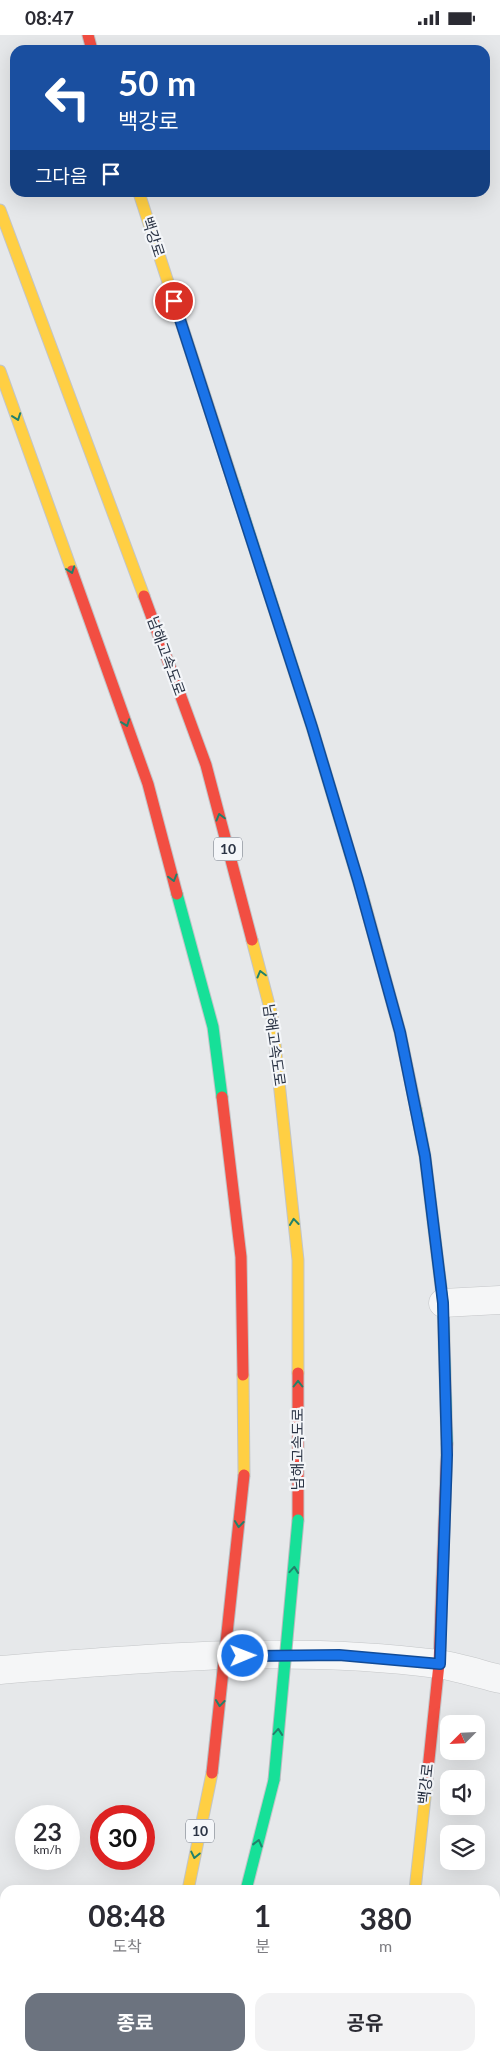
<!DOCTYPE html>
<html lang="ko">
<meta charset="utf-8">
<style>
:root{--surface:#fff;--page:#f2f2f3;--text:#2b2b33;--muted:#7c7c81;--accent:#6c737f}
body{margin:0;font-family:Lato,"Noto Sans KR",sans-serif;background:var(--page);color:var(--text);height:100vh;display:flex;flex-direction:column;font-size:19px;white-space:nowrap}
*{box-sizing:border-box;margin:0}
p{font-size:16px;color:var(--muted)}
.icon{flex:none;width:28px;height:28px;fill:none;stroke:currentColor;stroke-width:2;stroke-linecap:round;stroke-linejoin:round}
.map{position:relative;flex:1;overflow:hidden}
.panel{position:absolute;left:0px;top:1850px;width:500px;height:176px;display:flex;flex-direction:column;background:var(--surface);border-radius:15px 15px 0 0;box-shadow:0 5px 20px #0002}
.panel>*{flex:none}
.hud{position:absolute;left:10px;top:10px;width:480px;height:152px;border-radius:15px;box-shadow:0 5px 20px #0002;background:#1a4fa0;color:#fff;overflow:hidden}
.needle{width:32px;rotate:246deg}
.tools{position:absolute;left:440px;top:1680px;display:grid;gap:10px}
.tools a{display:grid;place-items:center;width:45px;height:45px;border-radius:10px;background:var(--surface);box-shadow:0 5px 20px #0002;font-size:25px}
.speed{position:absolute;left:15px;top:1770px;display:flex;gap:10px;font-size:25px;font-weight:700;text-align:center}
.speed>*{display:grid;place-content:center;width:65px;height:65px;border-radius:50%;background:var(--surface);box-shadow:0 5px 20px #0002;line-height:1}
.speed small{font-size:12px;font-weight:400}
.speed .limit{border:8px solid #d22;background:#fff;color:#111}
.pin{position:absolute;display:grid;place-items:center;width:42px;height:42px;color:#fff;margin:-21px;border:2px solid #fff;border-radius:50%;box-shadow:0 1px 5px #0007}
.me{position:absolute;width:55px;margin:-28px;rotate:89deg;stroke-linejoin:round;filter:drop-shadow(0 0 4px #0008)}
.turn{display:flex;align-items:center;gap:18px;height:105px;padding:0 25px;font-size:22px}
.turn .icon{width:65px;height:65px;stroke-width:2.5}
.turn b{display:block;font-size:35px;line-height:42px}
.then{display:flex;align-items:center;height:48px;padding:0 25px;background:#0003;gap:10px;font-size:19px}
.eta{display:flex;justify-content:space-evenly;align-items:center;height:85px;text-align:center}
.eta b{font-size:30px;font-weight:700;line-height:35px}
.button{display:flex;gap:10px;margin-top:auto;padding:10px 25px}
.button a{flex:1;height:58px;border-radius:15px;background:var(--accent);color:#fff;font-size:20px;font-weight:700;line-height:58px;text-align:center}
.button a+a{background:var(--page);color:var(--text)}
.status{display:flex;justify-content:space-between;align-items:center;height:35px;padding:0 25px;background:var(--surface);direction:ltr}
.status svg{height:14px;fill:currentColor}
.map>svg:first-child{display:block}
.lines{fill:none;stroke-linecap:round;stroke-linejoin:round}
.street-casing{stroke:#c4c6c8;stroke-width:29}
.fast-casing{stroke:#c2c5c8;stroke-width:13}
.slow-casing{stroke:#c2c5c8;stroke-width:13}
.jam-casing{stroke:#c2c5c8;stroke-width:13}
.street{stroke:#f5f6f7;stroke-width:28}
.fast{stroke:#16e098;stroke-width:11}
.slow{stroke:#ffcf43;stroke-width:11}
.jam{stroke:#f24e42;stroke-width:11}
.fast-bridge-casing{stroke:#b8bbbf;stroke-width:13;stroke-linecap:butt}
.jam-bridge-casing{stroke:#b8bbbf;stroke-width:13;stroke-linecap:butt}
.fast-bridge{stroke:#16e098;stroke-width:11}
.jam-bridge{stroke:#f24e42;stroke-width:11}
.oneway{stroke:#22816a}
.route-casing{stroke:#114b97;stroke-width:12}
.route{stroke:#1a73e8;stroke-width:9}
.labels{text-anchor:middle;stroke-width:4.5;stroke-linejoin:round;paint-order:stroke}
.shield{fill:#f4f6f9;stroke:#676e7b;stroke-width:1}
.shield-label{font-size:14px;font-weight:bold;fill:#2b3445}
.street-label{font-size:15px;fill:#2b3445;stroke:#f4f6f9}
</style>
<div class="status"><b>08:47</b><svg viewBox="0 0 49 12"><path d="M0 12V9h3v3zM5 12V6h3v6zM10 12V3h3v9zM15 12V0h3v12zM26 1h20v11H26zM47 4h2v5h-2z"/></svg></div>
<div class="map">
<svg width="500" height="2026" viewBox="0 0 500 2026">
<rect width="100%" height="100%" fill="#e6e8ea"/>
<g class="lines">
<g class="street-casing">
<path id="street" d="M 443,1268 L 500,1265
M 0,1635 C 144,1623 293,1610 438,1629 C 458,1632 480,1639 500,1644"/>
</g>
<g class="fast-casing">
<path id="fast" d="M 233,447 L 312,692 L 363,862
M 177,859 L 213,992 L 222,1062
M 416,1074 L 425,1121 L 443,1268 L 447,1409
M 246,1855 L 274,1745
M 392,2026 L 393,2021"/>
</g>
<g class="slow-casing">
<path id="slow" d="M 139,158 L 233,447
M 0,175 L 144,561
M 0,336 L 72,536
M 363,862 L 400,997 L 416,1074
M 252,905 L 272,981 L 298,1225 L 298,1338
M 243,1340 L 244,1440
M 188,1855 L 212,1738
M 415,1855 L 427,1744"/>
</g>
<g class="jam-casing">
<path id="jam" d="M 88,0 L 92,15
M 72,536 L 148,749 L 177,859
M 144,561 L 206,730 L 252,905
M 222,1062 L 241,1222 L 243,1340
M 298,1338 L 298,1485
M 427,1744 L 439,1629 L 447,1409
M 138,2026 L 140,2021
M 203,2026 L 204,2021"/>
</g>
<use href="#street" class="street"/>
<use href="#fast" class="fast"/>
<use href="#slow" class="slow"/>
<use href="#jam" class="jam"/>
<g class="fast-bridge-casing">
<path id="fast-bridge" d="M 274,1745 L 298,1485"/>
</g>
<g class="jam-bridge-casing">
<path id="jam-bridge" d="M 212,1738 L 244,1440"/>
</g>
<use href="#fast-bridge" class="fast-bridge"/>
<use href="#jam-bridge" class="jam-bridge"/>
</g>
<defs><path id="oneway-chevron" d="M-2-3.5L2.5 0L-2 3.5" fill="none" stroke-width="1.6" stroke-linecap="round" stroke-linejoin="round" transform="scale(1.25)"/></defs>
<g class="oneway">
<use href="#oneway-chevron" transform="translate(17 382) rotate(70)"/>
<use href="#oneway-chevron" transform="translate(71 535) rotate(70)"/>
<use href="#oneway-chevron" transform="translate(126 688) rotate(70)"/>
<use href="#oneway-chevron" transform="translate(220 782) rotate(-105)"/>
<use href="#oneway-chevron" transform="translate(173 843) rotate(75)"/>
<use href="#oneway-chevron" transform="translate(261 939) rotate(-105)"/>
<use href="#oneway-chevron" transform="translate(294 1187) rotate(-96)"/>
<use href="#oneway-chevron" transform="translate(298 1349) rotate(-90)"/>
<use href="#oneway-chevron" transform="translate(239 1489) rotate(96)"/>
<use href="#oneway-chevron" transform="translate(294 1535) rotate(-85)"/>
<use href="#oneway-chevron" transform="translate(220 1668) rotate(96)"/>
<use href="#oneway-chevron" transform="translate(278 1697) rotate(-85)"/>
<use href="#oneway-chevron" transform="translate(258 1808) rotate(-76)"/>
<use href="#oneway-chevron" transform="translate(195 1820) rotate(102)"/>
</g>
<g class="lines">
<g class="route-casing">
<path id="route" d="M 174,266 L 312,692 L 358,845 L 400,997 L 425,1121 L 443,1268 L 447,1420 L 440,1629 L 339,1620 L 243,1621"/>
</g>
<use href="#route" class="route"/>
</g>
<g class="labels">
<g class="shield">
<rect x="214" y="802.5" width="28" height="23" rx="4"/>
<rect x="186" y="1784.5" width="28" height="23" rx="4"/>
</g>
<g class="shield-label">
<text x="228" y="819">10</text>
<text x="200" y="1801">10</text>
</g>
<g class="street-label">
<text transform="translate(153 202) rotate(72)" y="5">백강로</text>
<text transform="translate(166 621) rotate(70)" y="5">남해고속도로</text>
<text transform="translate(274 1010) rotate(82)" y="5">남해고속도로</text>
<text transform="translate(298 1414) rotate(-90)" y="5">남해고속도로</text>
<text transform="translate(426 1749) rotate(-84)" y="5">백강로</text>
</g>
</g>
</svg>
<div class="tools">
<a><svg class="needle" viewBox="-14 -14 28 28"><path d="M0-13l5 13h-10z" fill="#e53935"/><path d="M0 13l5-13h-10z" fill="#7c7c81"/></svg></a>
<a><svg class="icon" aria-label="sound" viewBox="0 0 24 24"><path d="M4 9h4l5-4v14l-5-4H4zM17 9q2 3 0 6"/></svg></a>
<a><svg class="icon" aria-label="layers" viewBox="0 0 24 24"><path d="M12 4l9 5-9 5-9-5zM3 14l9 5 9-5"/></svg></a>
</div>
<div class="speed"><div>23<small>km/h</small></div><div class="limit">30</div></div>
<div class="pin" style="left:174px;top:266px;background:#d93025"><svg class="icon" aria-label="arrive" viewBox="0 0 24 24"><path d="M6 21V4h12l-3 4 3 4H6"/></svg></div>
<svg class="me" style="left:243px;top:1621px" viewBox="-20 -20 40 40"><circle r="17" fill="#1a73e8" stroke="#fff" stroke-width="3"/><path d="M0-11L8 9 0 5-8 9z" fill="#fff"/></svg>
<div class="hud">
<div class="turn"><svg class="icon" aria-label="left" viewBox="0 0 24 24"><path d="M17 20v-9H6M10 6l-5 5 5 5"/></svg><div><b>50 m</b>백강로</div></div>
<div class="then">그다음<svg class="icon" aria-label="arrive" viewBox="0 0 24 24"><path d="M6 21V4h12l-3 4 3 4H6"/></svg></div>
</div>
<section class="panel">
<div class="eta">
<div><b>08:48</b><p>도착</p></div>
<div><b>1</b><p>분</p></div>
<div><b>380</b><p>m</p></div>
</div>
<div class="button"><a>종료</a><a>공유</a></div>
</section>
</div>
